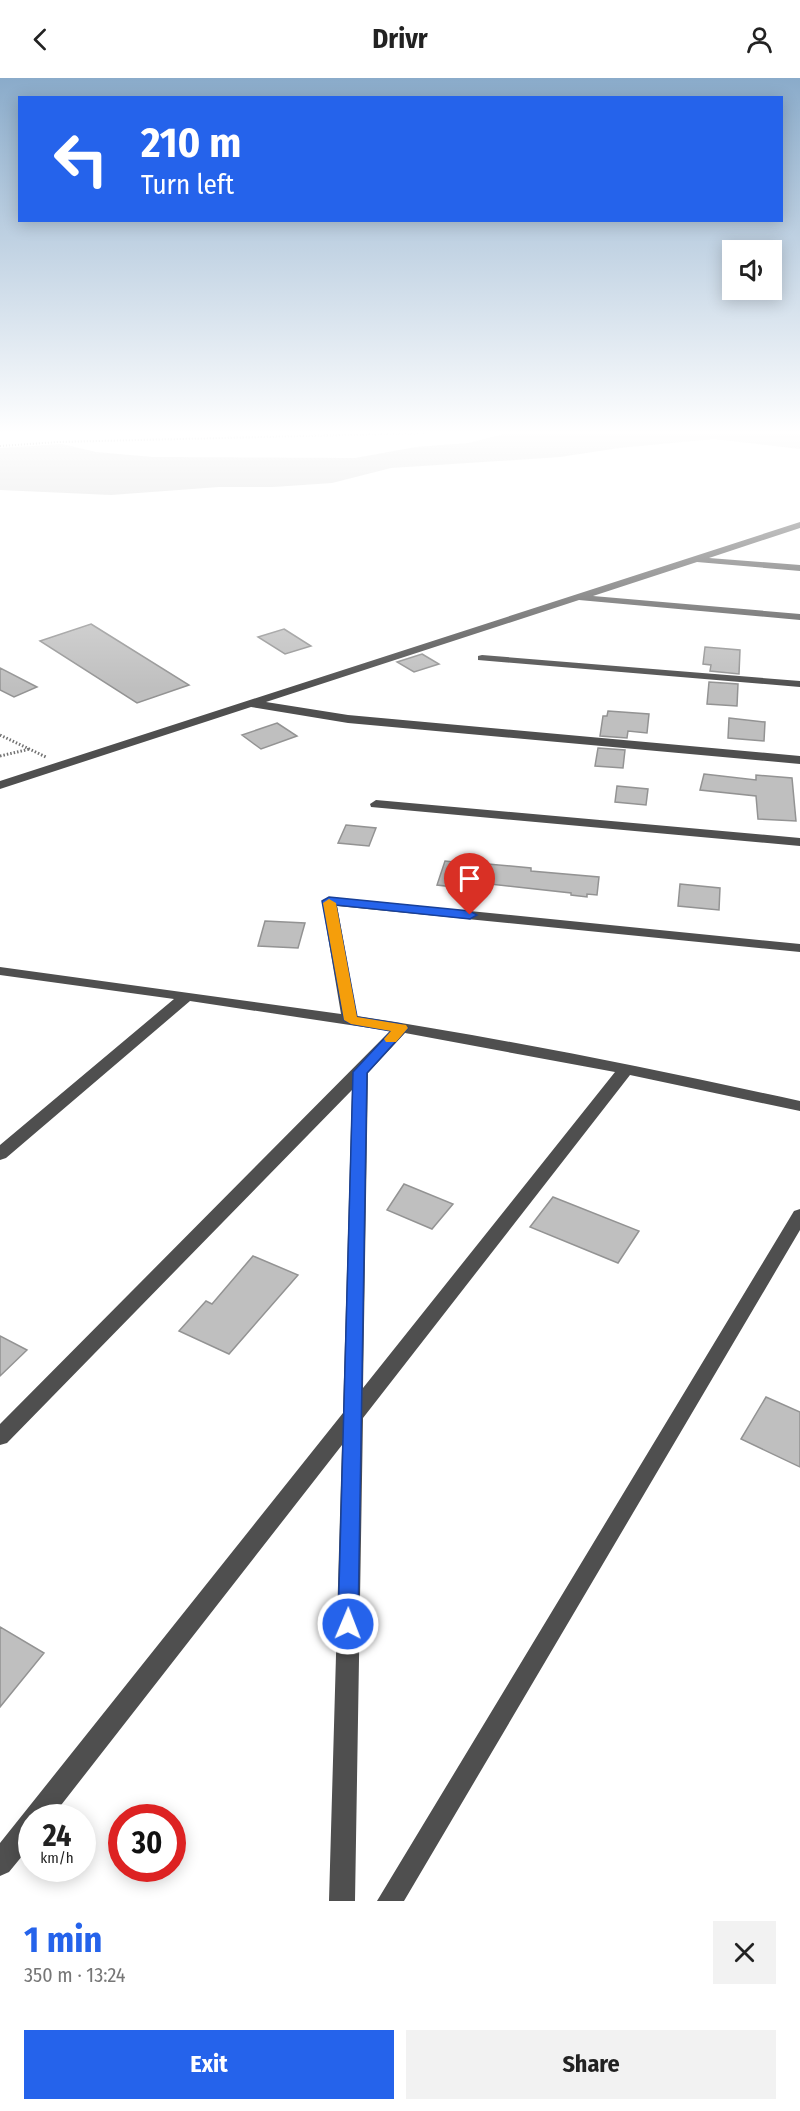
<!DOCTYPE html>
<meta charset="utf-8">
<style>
:root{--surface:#fff;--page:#f2f2f2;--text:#222;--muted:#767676;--accent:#2563eb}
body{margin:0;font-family:"Fira Sans Condensed",sans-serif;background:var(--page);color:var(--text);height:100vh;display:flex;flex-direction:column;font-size:22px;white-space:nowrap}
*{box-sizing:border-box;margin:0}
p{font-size:20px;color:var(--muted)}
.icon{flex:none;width:33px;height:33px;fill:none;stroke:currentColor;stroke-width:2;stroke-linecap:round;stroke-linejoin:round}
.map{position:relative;height:1823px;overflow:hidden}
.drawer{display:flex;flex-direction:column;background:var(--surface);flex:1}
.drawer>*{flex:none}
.top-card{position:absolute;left:18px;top:18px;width:765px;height:126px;border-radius:0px;box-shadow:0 3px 15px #0003;background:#2563eb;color:#fff;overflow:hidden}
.tools{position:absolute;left:722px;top:162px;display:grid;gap:12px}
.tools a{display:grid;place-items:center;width:60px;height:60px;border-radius:0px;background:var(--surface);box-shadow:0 3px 15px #0003;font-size:30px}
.speed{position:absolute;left:18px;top:1726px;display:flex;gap:12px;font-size:30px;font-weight:700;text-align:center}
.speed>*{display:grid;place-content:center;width:78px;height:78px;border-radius:50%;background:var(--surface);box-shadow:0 3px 15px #0003;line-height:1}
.speed small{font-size:15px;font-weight:400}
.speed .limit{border:9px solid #d22;background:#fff;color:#111}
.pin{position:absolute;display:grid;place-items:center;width:51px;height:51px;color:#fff;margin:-62px -26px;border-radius:50% 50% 50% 0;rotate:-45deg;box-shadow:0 0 6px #0007}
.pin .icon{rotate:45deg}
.me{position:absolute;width:66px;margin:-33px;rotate:1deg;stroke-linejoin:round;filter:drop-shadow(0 0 4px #0008)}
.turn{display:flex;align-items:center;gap:21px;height:126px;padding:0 24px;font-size:27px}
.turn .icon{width:78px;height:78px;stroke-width:2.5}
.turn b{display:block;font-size:42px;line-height:51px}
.round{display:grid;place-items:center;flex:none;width:63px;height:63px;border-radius:0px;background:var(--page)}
.summary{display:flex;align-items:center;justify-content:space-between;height:102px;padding:0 24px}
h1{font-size:36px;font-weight:700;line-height:45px;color:var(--accent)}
.primary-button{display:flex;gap:12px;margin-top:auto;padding:12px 24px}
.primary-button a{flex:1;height:69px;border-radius:0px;background:var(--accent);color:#fff;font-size:24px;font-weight:700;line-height:69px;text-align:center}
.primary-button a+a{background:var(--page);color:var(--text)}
header{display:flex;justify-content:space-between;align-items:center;height:78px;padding:0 24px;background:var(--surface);font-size:27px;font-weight:700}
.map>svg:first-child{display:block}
.green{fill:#d6d6d6}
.building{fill:#bfbfbf;stroke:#939393;stroke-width:1.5}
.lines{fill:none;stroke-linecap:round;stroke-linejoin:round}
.path-far1{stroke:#717171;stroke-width:2;stroke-dasharray:1 2;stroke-linecap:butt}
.path{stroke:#717171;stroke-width:3;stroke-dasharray:1.5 2;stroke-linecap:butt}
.minor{fill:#4f4f4f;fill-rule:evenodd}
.route{fill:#2563eb;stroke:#184099;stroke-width:1.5}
.slow{fill:#f59e0b}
</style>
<header><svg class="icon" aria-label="back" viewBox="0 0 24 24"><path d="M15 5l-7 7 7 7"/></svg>Drivr<svg class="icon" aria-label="person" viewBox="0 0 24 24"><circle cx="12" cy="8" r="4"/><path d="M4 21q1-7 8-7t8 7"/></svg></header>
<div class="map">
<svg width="800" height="1823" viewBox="0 0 800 1823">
<rect width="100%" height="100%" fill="#fff"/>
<path class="green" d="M 800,355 L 800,371 L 714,361 L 619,370 L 560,379 L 391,390 L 332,405 L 273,409 L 219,409 L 111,417 L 0,412 L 0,370 L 62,366 L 96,374 L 153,379 L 355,380 L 416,369 L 468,365 L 504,356 Z"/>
<path class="building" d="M 91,546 L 189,607 L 137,625 L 40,563 Z
M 284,551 L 311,568 L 285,576 L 258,559 Z
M 705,569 L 740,572 L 739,596 L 710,593 L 711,587 L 703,586 Z
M 422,576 L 439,586 L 414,594 L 397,584 Z
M 0,590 L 37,609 L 14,619 L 0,612 Z
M 709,604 L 738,606 L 737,628 L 707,626 Z
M 608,633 L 649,636 L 647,655 L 628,653 L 627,660 L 600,658 L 603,638 L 607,638 Z
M 729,640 L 765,644 L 764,663 L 728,660 Z
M 277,645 L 297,658 L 261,671 L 242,657 Z
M 598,670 L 625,672 L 623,690 L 595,688 Z
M 704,696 L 756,702 L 756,697 L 792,700 L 796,743 L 758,741 L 756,718 L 700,712 Z
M 617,708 L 648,711 L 646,727 L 615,724 Z
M 346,747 L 376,750 L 369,768 L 338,765 Z
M 445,783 L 487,788 L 488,786 L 531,790 L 531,793 L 599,799 L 597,817 L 587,816 L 587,819 L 571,817 L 571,815 L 472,804 L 470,811 L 437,807 Z
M 680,806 L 720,810 L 719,832 L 678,828 Z
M 265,843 L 305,845 L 298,870 L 258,868 Z
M 404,1106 L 453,1126 L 432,1151 L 387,1132 Z
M 553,1119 L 639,1153 L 618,1185 L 530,1149 Z
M 253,1178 L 298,1197 L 229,1276 L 179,1253 L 206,1223 L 212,1226 Z
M 0,1258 L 27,1272 L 0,1298 Z
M 766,1319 L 800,1334 L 800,1389 L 741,1361 Z
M 0,1549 L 44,1575 L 0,1629 Z"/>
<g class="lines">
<path class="path-far1" d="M 0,368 L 58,364 L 424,355"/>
<path class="path" d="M 0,657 L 46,679
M 0,678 L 30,671"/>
<path class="minor" d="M 800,444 L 800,450 L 709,480 L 800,487 L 800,493 L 697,484 L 593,518 L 800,536 L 800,542 L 579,522 L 266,624 L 348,637 L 800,678 L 800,686 L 348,645 L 251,629 L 0,711 L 0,703 Z
M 482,577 L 800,603 L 800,609 L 478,582 L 478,578 Z
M 376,722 L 800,760 L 800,768 L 371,729 L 370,726 Z
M 329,819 L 800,866 L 800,874 L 337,828 L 357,938 C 506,961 653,991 800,1023 L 800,1033 L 630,997 L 363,1340 L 355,1823 L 329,1823 L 342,1367 L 51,1740 L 32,1740 L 32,1766 L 9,1794 L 0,1798 L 0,1765 L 343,1335 L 352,1012 L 7,1365 L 0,1367 L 0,1346 L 390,953 L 190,923 L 6,1080 L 0,1082 L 0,1067 L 174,921 L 0,897 L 0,889 L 341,936 L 322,823 ZM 405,955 L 615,994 L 363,1310 L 368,995 Z
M 800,1131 L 800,1152 L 404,1823 L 377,1823 L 794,1133 Z"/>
</g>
<linearGradient id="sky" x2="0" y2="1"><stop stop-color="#8aabca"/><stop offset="0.58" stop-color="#fff"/><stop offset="1" stop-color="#fff" stop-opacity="0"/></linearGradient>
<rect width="800" height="611" fill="url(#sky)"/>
<path class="route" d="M 329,819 L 470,833 L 477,837 L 470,841 L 336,827 L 357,939 L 401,946 L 408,950 L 367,995 L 358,1546 L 355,1552 L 348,1555 L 341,1552 L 338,1546 L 353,994 L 391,953 L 351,946 L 344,942 L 322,823 Z"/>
<path class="slow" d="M 329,821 L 336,825 L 357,939 L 406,947 L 408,950 L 396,964 L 386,964 L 384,961 L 391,953 L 351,946 L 344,942 L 323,825 Z"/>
</svg>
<div class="tools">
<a><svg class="icon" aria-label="sound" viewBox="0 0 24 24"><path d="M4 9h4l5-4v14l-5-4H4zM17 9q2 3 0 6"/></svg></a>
</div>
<div class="speed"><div>24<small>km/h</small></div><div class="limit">30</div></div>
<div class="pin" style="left:470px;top:837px;background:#d93025"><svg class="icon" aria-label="arrive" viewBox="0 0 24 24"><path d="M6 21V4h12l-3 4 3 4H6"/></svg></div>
<svg class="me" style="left:348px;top:1546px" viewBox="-20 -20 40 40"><circle r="17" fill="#2563eb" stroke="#fff" stroke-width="3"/><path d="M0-11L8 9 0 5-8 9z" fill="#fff"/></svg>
<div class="top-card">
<div class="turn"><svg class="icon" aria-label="left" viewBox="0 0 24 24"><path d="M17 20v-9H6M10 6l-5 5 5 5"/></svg><div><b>210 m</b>Turn left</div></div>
</div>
</div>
<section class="drawer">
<div class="summary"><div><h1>1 min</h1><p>350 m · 13:24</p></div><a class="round"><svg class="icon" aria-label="close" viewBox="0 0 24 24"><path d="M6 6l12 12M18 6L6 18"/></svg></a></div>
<div class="primary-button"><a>Exit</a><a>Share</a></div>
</section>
